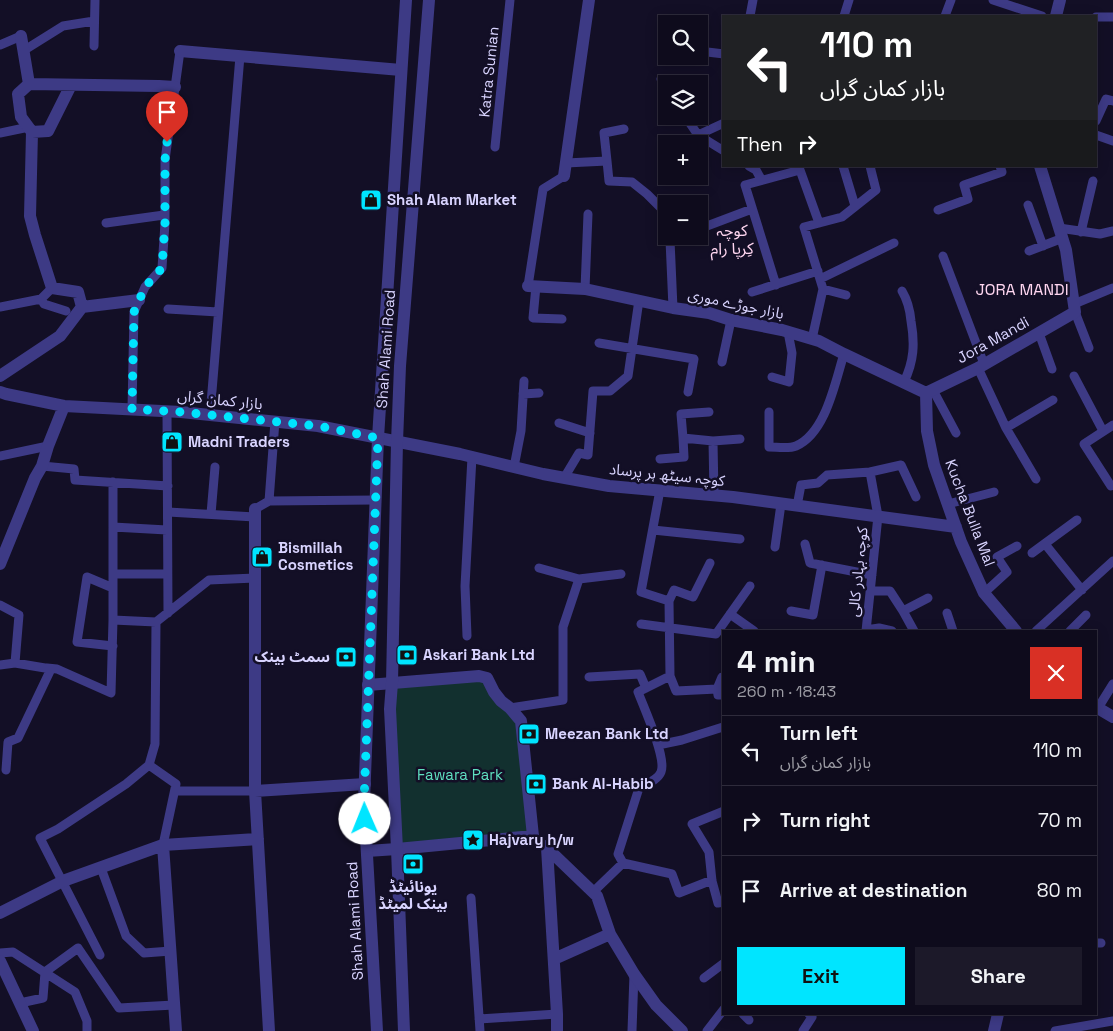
<!DOCTYPE html>
<meta charset="utf-8">
<style>
:root{--surface:#0e0b1c;--page:#1c1929;--text:#f1f3f6;--muted:#9b9ba3;--line:#2e2b3b;--accent:#00e5ff}
body{margin:0;font-family:"Space Grotesk","Noto Sans Arabic",sans-serif;background:var(--page);color:var(--text);height:100vh;display:flex;flex-direction:column;font-size:19px;white-space:nowrap}
*{box-sizing:border-box;margin:0}
p{font-size:16px;color:var(--muted)}
.icon{flex:none;width:28px;height:28px;fill:none;stroke:currentColor;stroke-width:2;stroke-linecap:round;stroke-linejoin:round}
.map{position:relative;flex:1;overflow:hidden}
.panel{position:absolute;left:722px;top:630px;width:375px;height:385px;display:flex;flex-direction:column;background:var(--surface);border-radius:0px;box-shadow:0 2px 12px #0003,0 0 0 1px var(--line)}
.panel>*{flex:none}
.guide{position:absolute;left:722px;top:15px;width:375px;height:152px;border-radius:0px;box-shadow:0 2px 12px #0003,0 0 0 1px var(--line);background:#202124;color:#fff;overflow:hidden}
.buttons{position:absolute;left:658px;top:15px;display:grid;gap:10px}
.buttons a{display:grid;place-items:center;width:50px;height:50px;border-radius:0px;background:var(--surface);box-shadow:0 2px 12px #0003,0 0 0 1px var(--line);font-size:25px}
.pin{position:absolute;display:grid;place-items:center;width:42px;height:42px;color:#fff;margin:-51px -21px;border-radius:50% 50% 50% 0;rotate:-45deg;box-shadow:0 0 5px #0007}
.pin .icon{rotate:45deg}
.me{position:absolute;width:55px;margin:-28px;rotate:359deg;stroke-linejoin:round;filter:drop-shadow(0 0 4px #0008)}
.turn{display:flex;align-items:center;gap:18px;height:105px;padding:0 15px;font-size:22px}
.turn .icon{width:65px;height:65px;stroke-width:2.5}
.turn b{display:block;font-size:35px;line-height:42px}
.then{display:flex;align-items:center;height:48px;padding:0 15px;background:#0003;gap:10px;font-size:19px}
.round{display:grid;place-items:center;flex:none;width:52px;height:52px;border-radius:0px;background:var(--page)}
.head{display:flex;align-items:center;justify-content:space-between;height:85px;padding:0 15px}
h1{font-size:30px;font-weight:800;line-height:38px}
.action{display:flex;gap:10px;margin-top:auto;padding:10px 15px}
.action a{flex:1;height:58px;border-radius:0px;background:var(--accent);color:#111;font-size:20px;font-weight:800;line-height:58px;text-align:center}
.action a+a{background:var(--page);color:var(--text)}
ul{padding:0;list-style:none}
li{display:flex;align-items:center;gap:15px;height:70px;padding:0 15px;border-top:1px solid var(--line)}
li div{flex:1}
li b{display:block;font-size:19px}
li em{font-style:normal}
.map>svg:first-child{display:block}
.green{fill:#12302f}
.lines{fill:none;stroke-linecap:round;stroke-linejoin:round}
.service{stroke:#3d3a85;stroke-width:9}
.minor{stroke:#3d3a85;stroke-width:12}
.tertiary{stroke:#3d3a85;stroke-width:12}
.route{stroke:#00e5ff;stroke-width:9;stroke-dasharray:0 16.2}
.labels{text-anchor:middle;stroke-width:5;stroke-linejoin:round;paint-order:stroke}
.street-label{font-size:15px;fill:#d9d4ff;stroke:#130f26}
.poi-label{font-size:15px;font-weight:bold;fill:#d9d4ff;stroke:#130f26;text-anchor:start}
.park-label{font-size:15px;fill:#5fe0c0;stroke:#130f26}
.neighbourhood-label{font-size:16px;fill:#ffd6f0;stroke:#130f26}
</style>
<div class="map">
<svg width="1113" height="1031" viewBox="0 0 1113 1031">
<rect width="100%" height="100%" fill="#130f26"/>
<path class="green" d="M 479,676 L 521,721 L 533,836 L 397,849 L 392,683 Z"/>
<g class="lines">
<path class="service" d="M 993,0 L 1042,16
M 750,16 L 753,0
M 844,16 L 849,0
M 945,16 L 951,0
M 1096,17 L 1113,17
M 0,45 L 21,36
M 94,46 L 95,0
M 23,51 L 63,26 L 94,21
M 699,51 L 724,54
M 661,79 L 666,88
M 685,116 L 698,135 L 724,123
M 1096,121 L 1106,99 L 1113,101
M 0,133 L 29,127
M 698,135 L 724,151
M 1096,135 L 1113,141
M 495,147 L 510,0
M 607,161 L 604,133 L 624,129
M 566,163 L 607,161 L 609,181 L 632,182 L 647,194 L 666,213
M 749,166 L 756,170 L 761,179
M 843,166 L 855,206
M 1028,205 L 1043,246
M 938,210 L 968,199 L 964,185 L 1002,172 L 1000,166
M 106,223 L 164,215
M 1059,228 L 1100,234 L 1113,231
M 699,229 L 752,209
M 1081,232 L 1093,181
M 1029,251 L 1063,238
M 943,256 L 984,364
M 820,279 L 894,243
M 776,285 L 745,185 L 800,170 L 819,223
M 528,286 L 543,189 L 564,176
M 536,286 L 533,318 L 562,319
M 585,289 L 588,214
M 823,289 L 846,295
M 902,291 C 908,301 910,310 911,321 C 915,344 914,361 904,382
M 752,292 L 818,271
M 41,299 L 44,304 L 66,311
M 1074,304 L 1113,288
M 0,307 L 41,299 L 52,288
M 673,308 L 670,240 L 680,236
M 168,309 L 218,312
M 1075,312 L 1089,348
M 1039,333 L 1052,369
M 812,339 L 823,289 L 804,227 L 842,217 L 876,190 L 870,166
M 599,343 L 694,359 L 688,392
M 722,362 L 731,320
M 978,368 L 1006,428 L 1036,479
M 1074,376 L 1103,431
M 772,377 L 789,382 L 792,353 L 788,332
M 933,390 L 956,433
M 523,394 L 539,393
M 132,409 L 134,312 L 145,287 L 162,268 L 165,223 L 165,160 L 180,51
M 167,411 L 168,613
M 709,412 L 681,414 L 683,438 L 713,441 L 740,439
M 769,412 L 769,447 C 777,447 789,449 796,446 C 826,433 835,382 844,354
M 210,415 L 240,56
M 559,423 L 590,433
M 1006,428 L 1053,400
M 713,441 L 714,496
M 0,456 L 48,446
M 660,459 L 684,457 L 683,438
M 42,466 L 74,469 L 75,480 L 168,486
M 514,467 L 521,431 L 524,381
M 870,472 L 901,465 L 916,497
M 564,478 L 579,453 L 588,455 L 593,391 L 610,391 L 628,376 L 639,300
M 113,482 L 113,620 L 156,622
M 1111,486 L 1084,444 L 1113,425
M 269,501 L 375,500
M 948,504 L 994,492
M 797,506 L 801,485 L 818,483 L 827,475 L 870,472 L 878,516 L 866,631
M 255,509 L 269,501 L 275,421
M 168,512 L 255,517
M 211,514 L 215,467
M 113,527 L 167,530
M 653,530 L 740,539
M 805,544 L 810,563 L 872,575
M 1045,544 L 1082,590
M 775,547 L 781,504
M 1032,553 L 1077,520
M 539,568 L 579,579 L 621,574
M 113,574 L 167,574
M 870,591 L 890,591 L 903,611 L 914,631
M 984,593 L 1007,572 L 997,557 L 1017,546
M 669,601 L 674,590 L 693,597 L 710,563
M 0,605 L 19,615 L 15,663
M 791,611 L 813,615 L 822,565
M 903,611 L 928,598
M 947,613 L 953,631
M 730,614 L 754,631
M 641,624 L 716,634 L 750,586
M 866,630 L 879,628 L 892,631
M 1036,631 L 1113,561
M 1070,631 L 1086,615
M 467,636 L 465,586 L 472,457
M 113,646 L 77,642 L 87,577 L 113,588
M 0,665 L 15,663 L 51,669 L 18,738 L 8,742 L 6,770
M 47,668 L 57,669 L 111,693 L 113,620
M 670,676 L 676,691 L 717,689 L 718,695 L 724,695
M 589,677 L 640,674 L 646,688
M 717,689 L 722,677 L 724,677
M 510,708 L 563,700 L 563,627 L 579,579
M 1098,708 L 1113,684
M 658,745 L 682,740 L 723,727
M 149,765 L 176,784 L 163,845
M 175,791 L 255,791
M 724,811 L 692,824 L 709,852 L 712,881 L 718,903 L 724,902
M 623,863 L 618,854 L 639,788 C 646,784 658,780 661,772 C 667,758 644,708 638,692 L 670,676 L 669,601 L 641,592 L 660,490
M 101,868 L 126,936 L 144,953 L 171,951
M 593,892 L 623,863 L 672,874 L 679,893 L 712,880
M 471,898 L 480,1031
M 1096,943 L 1101,943
M 0,953 L 13,952 L 75,992 L 87,1021 L 87,1031
M 100,955 L 40,838 L 58,829 L 126,784 L 149,765 L 155,744 L 156,622 L 209,580 L 255,578
M 704,978 L 724,963
M 20,1003 L 43,998 L 45,972 L 78,948 L 119,1008 L 174,1005
M 743,1014 L 749,1020
M 479,1019 L 557,1014
M 632,1031 L 634,974
M 707,1031 L 724,1009
M 803,1031 L 812,1017 L 809,1014
M 1055,1031 L 1113,1021"/>
<path class="minor" d="M 1056,16 L 1060,0
M 21,36 L 29,84 L 159,86 L 175,87
M 180,51 L 401,70
M 29,84 L 18,94 L 21,117 L 32,132 L 48,131 L 71,85
M 32,132 L 30,216 L 35,235 L 52,288 L 78,292 L 82,307 L 139,300
M 564,176 L 589,0
M 528,286 L 585,289 L 673,308 L 709,313 L 731,320 L 782,330 L 819,341 L 844,354 L 926,393
M 0,376 L 60,336 L 82,307
M 0,392 L 6,394 L 64,406 L 181,412 L 318,426 L 460,454 L 543,474 L 609,486 L 733,497 L 956,527
M 926,393 L 978,368 L 1075,312 L 1066,250 L 1040,166
M 926,393 L 927,431 L 934,465 L 961,542 L 984,593 L 1016,631
M 255,509 L 255,791 L 269,1031
M 0,564 L 35,478 L 42,466 L 48,446 L 64,406
M 1096,707 L 1113,717
M 255,791 L 365,784
M 163,845 L 176,1031
M 545,846 L 547,848 L 557,1014 L 557,1031
M 547,848 L 597,896 L 610,934 L 634,974 L 656,1005 L 682,1031
M 367,851 L 397,849 L 533,836 L 521,721 L 510,708 L 501,701 L 494,692 L 487,678 L 479,676 L 368,685
M 0,913 L 63,881 L 163,845 L 258,839
M 554,959 L 610,934
M 0,961 L 33,1031
M 994,1031 L 998,1014"/>
<path class="tertiary" d="M 377,1031 L 364,802 L 378,438 L 406,0
M 404,1031 L 397,849 L 390,709 L 392,683 L 397,442 L 400,366 L 429,0"/>
</g>
<g class="lines">
<path class="route" d="M 167,142 L 165,160 L 165,223 L 162,268 L 145,287 L 134,312 L 132,409 L 181,412 L 318,426 L 378,438 L 364,802 L 365,819"/>
</g>
<defs>
<g id="shop-square" transform="scale(1.125)"><rect x="-9" y="-9" width="18" height="18" rx="4" fill="#00e5ff" stroke="#130f26"/><path d="M-5-2.5h2.3a2.7 3.5 0 0 1 5.4 0H5L5.5 6h-11ZM-1.5-2.5h3a1.5 2.3 0 0 0-3 0Z" fill="#111"/></g>
<g id="bank-square" transform="scale(1.125)"><rect x="-9" y="-9" width="18" height="18" rx="4" fill="#00e5ff" stroke="#130f26"/><path d="M-6-4H6V4H-6ZM0-2.3a2.3 2.3 0 1 0 0 4.6a2.3 2.3 0 1 0 0-4.6Z" fill="#111"/></g>
<g id="sight-square" transform="scale(1.125)"><rect x="-9" y="-9" width="18" height="18" rx="4" fill="#00e5ff" stroke="#130f26"/><path d="M0-6L1.8-2.2L6-1.7L2.9 1.2L3.7 5.4L0 3.3L-3.7 5.4L-2.9 1.2L-6-1.7L-1.8-2.2Z" fill="#111"/></g>
</defs>
<g fill-rule="evenodd">
<use href="#shop-square" x="371" y="200"/>
<use href="#shop-square" x="172" y="442"/>
<use href="#shop-square" x="262" y="557"/>
<use href="#bank-square" x="407" y="655"/>
<use href="#bank-square" x="346" y="657"/>
<use href="#bank-square" x="529" y="734"/>
<use href="#bank-square" x="536" y="784"/>
<use href="#sight-square" x="473" y="840"/>
<use href="#bank-square" x="413" y="864"/>
</g>
<g class="labels">
<g class="street-label">
<text transform="translate(489 72) rotate(-84)" y="5">Katra Sunian</text>
<text transform="translate(736 304) rotate(12)" y="5">بازار جوڑے موری</text>
<text transform="translate(993 340) rotate(-29)" y="5">Jora Mandi</text>
<text transform="translate(386 349) rotate(-86)" y="5">Shah Alami Road</text>
<text transform="translate(220 400) rotate(6)" y="5">بازار کمان گراں</text>
<text transform="translate(667 475) rotate(6)" y="5">کوچہ سیٹھ ہر پرساد</text>
<text transform="translate(970 513) rotate(69)" y="5">Kucha Bulla Mal</text>
<text transform="translate(858 572) rotate(-84)" y="5">کوچہ بہادر کالی</text>
<text transform="translate(355 921) rotate(-93)" y="5">Shah Alami Road</text>
</g>
<g class="poi-label">
<text x="387" y="205">Shah Alam Market</text>
<text x="188" y="447">Madni Traders</text>
<text x="278" y="553">Bismillah<tspan x="278" dy="17">Cosmetics</tspan></text>
<text x="423" y="660">Askari Bank Ltd</text>
<text x="330" y="662" text-anchor="end">سمٹ بینک</text>
<text x="545" y="739">Meezan Bank Ltd</text>
<text x="552" y="789">Bank Al-Habib</text>
<text x="489" y="845">Hajvary h/w</text>
<text x="413" y="892" text-anchor="middle">یونائیٹڈ<tspan x="413" dy="17">بینک لمیٹڈ</tspan></text>
</g>
<g class="park-label">
<text x="460" y="780">Fawara Park</text>
</g>
<g class="neighbourhood-label">
<text x="732" y="236">کوچہ<tspan x="732" dy="18">کِرپا رام</tspan></text>
<text x="1022" y="295">JORA MANDI</text>
</g>
</g>
</svg>
<div class="buttons">
<a><svg class="icon" aria-label="search" viewBox="0 0 24 24"><circle cx="10" cy="10" r="6"/><path d="M15 15l6 6"/></svg></a>
<a><svg class="icon" aria-label="layers" viewBox="0 0 24 24"><path d="M12 4l9 5-9 5-9-5zM3 14l9 5 9-5"/></svg></a>
<a>+</a>
<a>−</a>
</div>
<div class="pin" style="left:167px;top:142px;background:#d93025"><svg class="icon" aria-label="arrive" viewBox="0 0 24 24"><path d="M6 21V4h12l-3 4 3 4H6"/></svg></div>
<svg class="me" style="left:365px;top:819px" viewBox="-20 -20 40 40"><circle r="19" fill="#fff"/><path d="M0-13L10 11 0 6-10 11z" fill="#00e5ff"/></svg>
<div class="guide">
<div class="turn"><svg class="icon" aria-label="left" viewBox="0 0 24 24"><path d="M17 20v-9H6M10 6l-5 5 5 5"/></svg><div><b>110 m</b>بازار کمان گراں</div></div>
<div class="then">Then<svg class="icon" aria-label="right" viewBox="0 0 24 24"><path d="M7 20v-9h11M14 6l5 5-5 5"/></svg></div>
</div>
<section class="panel">
<div class="head"><div><h1>4 min</h1><p>260 m · 18:43</p></div><a class="round" style="background:#d93025;color:#fff"><svg class="icon" aria-label="close" viewBox="0 0 24 24"><path d="M6 6l12 12M18 6L6 18"/></svg></a></div>
<ul>
<li><svg class="icon" aria-label="left" viewBox="0 0 24 24"><path d="M17 20v-9H6M10 6l-5 5 5 5"/></svg><div><b>Turn left</b><p>بازار کمان گراں</p></div><em>110 m</em></li>
<li><svg class="icon" aria-label="right" viewBox="0 0 24 24"><path d="M7 20v-9h11M14 6l5 5-5 5"/></svg><div><b>Turn right</b></div><em>70 m</em></li>
<li><svg class="icon" aria-label="arrive" viewBox="0 0 24 24"><path d="M6 21V4h12l-3 4 3 4H6"/></svg><div><b>Arrive at destination</b></div><em>80 m</em></li>
</ul>
<div class="action"><a>Exit</a><a>Share</a></div>
</section>
</div>
